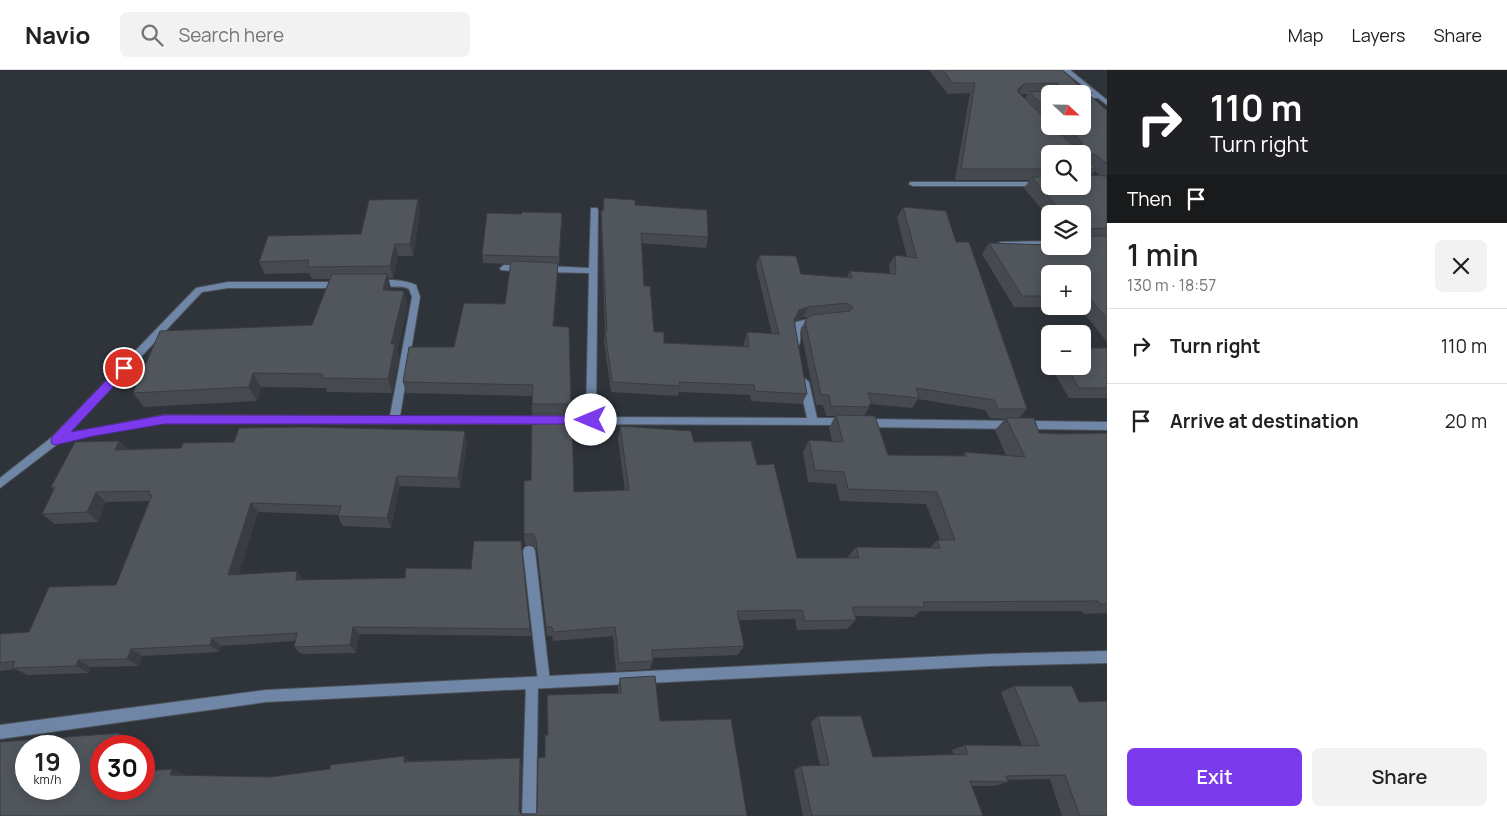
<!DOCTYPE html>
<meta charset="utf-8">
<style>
:root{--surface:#fff;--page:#f2f2f2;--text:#202124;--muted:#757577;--line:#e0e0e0;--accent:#7c3aed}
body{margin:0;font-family:Manrope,sans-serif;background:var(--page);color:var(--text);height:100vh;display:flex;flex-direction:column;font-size:19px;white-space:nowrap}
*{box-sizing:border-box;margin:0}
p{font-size:16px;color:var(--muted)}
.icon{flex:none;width:28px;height:28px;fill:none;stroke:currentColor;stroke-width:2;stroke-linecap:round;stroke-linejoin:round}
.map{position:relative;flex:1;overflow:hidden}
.details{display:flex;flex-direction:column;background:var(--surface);width:400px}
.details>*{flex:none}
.guide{background:#202124;color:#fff;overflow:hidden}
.needle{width:32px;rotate:112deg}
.buttons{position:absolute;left:1041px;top:15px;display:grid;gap:10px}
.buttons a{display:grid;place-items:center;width:50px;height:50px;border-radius:8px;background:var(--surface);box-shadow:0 2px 12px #0003;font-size:25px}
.speed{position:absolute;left:15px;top:665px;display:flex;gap:10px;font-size:25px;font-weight:700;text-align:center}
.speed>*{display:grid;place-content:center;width:65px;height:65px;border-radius:50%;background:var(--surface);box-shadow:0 2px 12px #0003;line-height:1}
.speed small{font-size:12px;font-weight:400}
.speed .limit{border:8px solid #d22;background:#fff;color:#111}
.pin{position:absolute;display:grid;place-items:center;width:42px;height:42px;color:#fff;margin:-21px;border:2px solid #fff;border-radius:50%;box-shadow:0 1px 5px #0007}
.me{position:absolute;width:55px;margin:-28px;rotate:270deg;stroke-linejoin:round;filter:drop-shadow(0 0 4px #0008)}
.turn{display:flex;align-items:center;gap:18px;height:105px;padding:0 20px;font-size:22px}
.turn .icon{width:65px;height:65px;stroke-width:2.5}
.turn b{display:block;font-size:35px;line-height:42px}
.then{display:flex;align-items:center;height:48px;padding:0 20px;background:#0003;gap:10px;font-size:19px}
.round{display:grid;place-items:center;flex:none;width:52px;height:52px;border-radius:8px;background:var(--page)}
.head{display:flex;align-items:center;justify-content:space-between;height:85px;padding:0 20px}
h1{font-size:30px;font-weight:600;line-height:38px}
.cta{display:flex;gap:10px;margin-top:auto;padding:10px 20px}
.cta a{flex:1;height:58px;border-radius:8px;background:var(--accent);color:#fff;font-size:20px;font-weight:600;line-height:58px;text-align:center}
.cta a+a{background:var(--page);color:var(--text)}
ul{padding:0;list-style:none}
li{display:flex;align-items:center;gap:15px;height:75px;padding:0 20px;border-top:1px solid var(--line)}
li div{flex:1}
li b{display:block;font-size:19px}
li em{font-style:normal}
header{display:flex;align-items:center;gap:30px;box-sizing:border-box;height:70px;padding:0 25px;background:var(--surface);border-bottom:1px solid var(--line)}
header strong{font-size:24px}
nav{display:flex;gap:28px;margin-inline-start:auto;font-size:18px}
.search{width:350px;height:45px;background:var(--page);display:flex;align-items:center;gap:12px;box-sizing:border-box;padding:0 18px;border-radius:8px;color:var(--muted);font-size:19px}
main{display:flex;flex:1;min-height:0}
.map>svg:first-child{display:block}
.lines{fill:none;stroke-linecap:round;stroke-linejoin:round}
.service-casing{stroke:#4c5157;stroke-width:2}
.minor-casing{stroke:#4c5157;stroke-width:2}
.tertiary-casing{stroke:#4c5157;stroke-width:2}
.service{fill:#6f86a6;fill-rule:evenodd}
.minor{fill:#6f86a6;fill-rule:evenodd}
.tertiary{fill:#6f86a6;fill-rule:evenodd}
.wall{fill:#464a50;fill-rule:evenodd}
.shaded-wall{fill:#393c41}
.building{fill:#51565d;stroke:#393c41;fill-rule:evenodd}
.route{fill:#7c3aed;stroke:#51269a}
</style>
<header>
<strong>Navio</strong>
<div class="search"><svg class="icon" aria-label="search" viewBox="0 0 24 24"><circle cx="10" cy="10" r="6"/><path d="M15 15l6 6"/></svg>Search here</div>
<nav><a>Map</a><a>Layers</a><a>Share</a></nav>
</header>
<main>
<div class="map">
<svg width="1107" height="746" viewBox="0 0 1107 746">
<rect width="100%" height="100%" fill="#2f343b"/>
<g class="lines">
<g class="service-casing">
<path id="service" d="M 529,476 L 533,477 L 535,481 L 550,612 L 548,616 L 544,618 L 540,616 L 538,612 L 523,481 L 525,477 Z"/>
</g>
<g class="minor-casing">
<path id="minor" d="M 1082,24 L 1098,24 L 1101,26 L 1098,28 L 1082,28 Z
M 910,112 L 1050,112 L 1050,116 L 913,116 L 909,114 Z
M 591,138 L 597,138 L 598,140 L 596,347 L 807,348 L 799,312 L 804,308 L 809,312 L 817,348 L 844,348 L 847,349 L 849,352 L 847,355 L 164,353 L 94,365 L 59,373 L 0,418 L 0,408 L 52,367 L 196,218 L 228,212 L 340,212 L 344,215 L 340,218 L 228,218 L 202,222 L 69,363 L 164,345 L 390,346 L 412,227 L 409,219 C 398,213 382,221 373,214 C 381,207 406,210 416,215 L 420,227 L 400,346 L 586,347 L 589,203 L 545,202 L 541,199 L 545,196 L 589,198 Z
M 1050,171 L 1050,175 L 1001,176 L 997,174 L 1001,172 Z
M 504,195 L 523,196 L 527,199 L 523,202 L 501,200 L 500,198 Z
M 816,247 L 819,248 L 820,250 L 819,252 L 802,256 C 798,263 802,269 799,275 L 793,275 L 791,261 L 796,252 Z
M 866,349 L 1107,352 L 1107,360 L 866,357 L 863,356 L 861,353 L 863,350 Z
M 532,607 L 536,609 L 538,613 L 536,746 L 522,746 L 526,613 L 528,609 Z"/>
</g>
<g class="tertiary-casing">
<path id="tertiary" d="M 1063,0 L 1070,0 L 1107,30 L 1107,35 Z
M 1107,581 L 1107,593 L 990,596 L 266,632 L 0,669 L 0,655 L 266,620 L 990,584 Z"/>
</g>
<use href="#service" class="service"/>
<use href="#minor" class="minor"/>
<use href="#tertiary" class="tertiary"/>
</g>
<path class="wall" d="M 929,0 L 1062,0 L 1105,39 L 1107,39 L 1107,272 L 1080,238 L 1014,237 L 982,184 L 989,173 L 1045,175 L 1050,168 L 1050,176 L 1082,176 L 1082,144 L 1050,144 L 1050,149 L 1024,118 L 1030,110 L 955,110 L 970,23 L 948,24 ZM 1020,24 L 1028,24 L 1025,29 ZM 1050,24 L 1082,56 L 1050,56 ZM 1050,84 L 1082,116 L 1050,116 ZM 1095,101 L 1100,106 L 1091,106 ZM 1050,204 L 1082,204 L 1082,236 L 1050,236 Z
M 418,129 L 420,141 L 413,186 L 398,186 L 393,208 L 388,208 L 391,218 L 390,221 L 408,235 L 397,280 L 399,288 L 392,323 L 327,322 L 326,318 L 261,317 L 257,331 L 144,337 L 133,323 L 312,255 L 330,209 L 312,209 L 309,203 L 265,204 L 259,192 L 361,164 Z
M 635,135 L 708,167 L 706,178 L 641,173 L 644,216 L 654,262 L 664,273 L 744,276 L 744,273 L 747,262 L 772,264 L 756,196 L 759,185 L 801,204 L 847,207 L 850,201 L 890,204 L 889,195 L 895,185 L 907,187 L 897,148 L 903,137 L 956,172 L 1027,339 L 1019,348 L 1039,363 L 1060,364 L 1107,363 L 1107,543 L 1083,544 L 1082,541 L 920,541 L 914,547 L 855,546 L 856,550 L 847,559 L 797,560 L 795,549 L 739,550 L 744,576 L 738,585 L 653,588 L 653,591 L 650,599 L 616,601 L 613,566 L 553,571 L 552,566 L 547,566 L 537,481 L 533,475 L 525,475 L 524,464 L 531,410 L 532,326 L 406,323 L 403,312 L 454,277 L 505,234 L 511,194 L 483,193 L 482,185 L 562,151 L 559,195 L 558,195 L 554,256 L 571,334 L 571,344 L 574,422 L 625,421 L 618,369 L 620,356 L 694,372 L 757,395 L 797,488 L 847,488 L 856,477 L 930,478 L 937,470 L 940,470 L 926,434 L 840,431 L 836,414 L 808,412 L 803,382 L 809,370 L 832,371 L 829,358 L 835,346 L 826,346 L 823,335 L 816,335 L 801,261 L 805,251 L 809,247 L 803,247 L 794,252 L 807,324 L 802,334 L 751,331 L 750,325 L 679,322 L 678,326 L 611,322 L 604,271 L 605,261 L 601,152 L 601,141 ZM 918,329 L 985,340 L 990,348 L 1005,349 L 995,360 L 1006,385 L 965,382 L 962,386 L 888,385 L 864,346 L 871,334 L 912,338 Z
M 1107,278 L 1107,328 L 1069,328 L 1050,296 L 1082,296 Z
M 1050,283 L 1050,296 L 1045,289 Z
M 119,371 L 127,379 L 467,372 L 460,418 L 400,416 L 391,458 L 343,456 L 338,446 L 339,445 L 258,442 L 239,504 L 304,510 L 405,508 L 471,499 L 521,471 L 531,566 L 359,564 L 356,583 L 301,584 L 294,577 L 295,571 L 221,576 L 219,582 L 142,586 L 139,596 L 91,597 L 89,603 L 27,605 L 16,599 L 0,601 L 0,564 L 29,562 L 116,515 L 149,431 L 106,432 L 98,452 L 55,454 L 42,444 L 54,420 L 51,417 Z
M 620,608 L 747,746 L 0,746 L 120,663 L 135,670 L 134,676 L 101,676 L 101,719 L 172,699 L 186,705 L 186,706 L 270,707 L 330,699 L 404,686 L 409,691 L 520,688 L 522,694 L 520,743 L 535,744 L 537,742 L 548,665 L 618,623 L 618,616 Z
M 1014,616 L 1107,746 L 1062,746 L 1050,709 L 1007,710 L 1008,712 L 994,716 L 972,716 L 983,746 L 803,746 L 794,700 L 801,696 L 820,696 L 811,652 L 818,646 L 873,687 L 954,685 L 952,680 L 965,675 L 1022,676 L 1001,622 Z"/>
<path class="shaded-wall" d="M 1024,14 L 1018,24 L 1018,19 Z
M 418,129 L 420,141 L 413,186 L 410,174 Z
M 562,143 L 562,151 L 559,195 L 559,187 Z
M 395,174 L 398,186 L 393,208 L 390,196 Z
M 558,193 L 558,205 L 553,268 L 553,256 Z
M 387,204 L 391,218 L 387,235 L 383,220 Z
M 404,221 L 408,235 L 397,280 L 399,288 L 392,323 L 388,309 L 391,274 Z
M 808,237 L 803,247 L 794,251 L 789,260 L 799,240 Z
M 253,303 L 261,317 L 257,331 L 249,317 Z
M 465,361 L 467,372 L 460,418 L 458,408 Z
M 119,371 L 129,381 L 115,380 Z
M 397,406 L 400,416 L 391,458 L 387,448 Z
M 96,422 L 106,432 L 98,452 L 87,442 Z
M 251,433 L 258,442 L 236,514 L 228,505 Z
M 297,501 L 304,510 L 302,519 L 296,510 Z
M 353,557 L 359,564 L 356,583 L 350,575 Z
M 212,568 L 221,576 L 219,582 L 210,575 Z
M 131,579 L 142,586 L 139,596 L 127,589 Z
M 78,590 L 91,597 L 89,603 L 76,596 Z
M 120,663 L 135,670 L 134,676 L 115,676 Z
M 404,686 L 409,692 L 404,692 Z
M 520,688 L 522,694 L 520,746 L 519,742 Z
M 172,699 L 186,705 L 185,711 L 170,705 Z"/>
<path class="building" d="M 943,0 L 1062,0 L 1105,39 L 1107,39 L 1107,94 L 1099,87 L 1088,82 L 1088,90 L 1096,98 L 1088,99 L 1089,105 L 1106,106 L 1107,107 L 1107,158 L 1089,159 L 1089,164 L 1091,166 L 1107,166 L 1107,249 L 1089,227 L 1082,227 L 1082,204 L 1050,204 L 1050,226 L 1022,226 L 989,173 L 1050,175 L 1050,176 L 1082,176 L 1082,169 L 1084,169 L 1082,167 L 1082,144 L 1063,144 L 1032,107 L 1050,107 L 1050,116 L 1082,116 L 1082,84 L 1050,84 L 1050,99 L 961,99 L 975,13 L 953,13 ZM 1058,13 L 1057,20 L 1029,22 L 1050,42 L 1050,24 L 1082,24 L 1082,56 L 1065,56 L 1082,72 L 1082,75 L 1072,75 L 1053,56 L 1050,56 L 1050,53 L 1018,22 L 1018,19 L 1024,14 Z
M 604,128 L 635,130 L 635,135 L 707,140 L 708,167 L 641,163 L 644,216 L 650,216 L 654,262 L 664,262 L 664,273 L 749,277 L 747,262 L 779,264 L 759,185 L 796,186 L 801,204 L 852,208 L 850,201 L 896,204 L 895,185 L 917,188 L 903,137 L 946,141 L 956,172 L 969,172 L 1027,339 L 998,339 L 994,330 L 916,318 L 919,328 L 868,323 L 872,334 L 869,334 L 870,337 L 831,336 L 829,325 L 821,325 L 805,251 L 808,247 L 813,245 L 850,241 L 853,237 L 847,233 L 808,237 L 799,240 L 794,250 L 807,324 L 755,321 L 754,315 L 679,312 L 680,316 L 612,312 L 605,261 L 607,261 L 601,141 L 603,141 Z
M 418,129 L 410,174 L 395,174 L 390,196 L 307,197 L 309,190 L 259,192 L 268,166 L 361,164 L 369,130 Z
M 522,142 L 562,143 L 559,187 L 482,185 L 487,143 L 521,144 Z
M 511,191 L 558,193 L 553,256 L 569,257 L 571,334 L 532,334 L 533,315 L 403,312 L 409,277 L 454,277 L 464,233 L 505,234 Z
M 332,204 L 387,204 L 383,220 L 404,221 L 391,274 L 395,274 L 388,309 L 321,308 L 323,304 L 253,303 L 249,317 L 133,323 L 160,261 L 312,255 Z
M 1082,278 L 1107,278 L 1107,318 L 1079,318 L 1066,296 L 1082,296 Z
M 532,344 L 572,344 L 574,422 L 629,420 L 620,356 L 691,361 L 694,372 L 751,371 L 757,395 L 774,394 L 797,488 L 859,488 L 856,477 L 940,478 L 937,470 L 955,470 L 937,422 L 848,419 L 844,402 L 815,400 L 809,370 L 843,372 L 836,345 L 875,346 L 888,385 L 966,386 L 965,382 L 1025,387 L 1006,348 L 1034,348 L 1039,363 L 1060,364 L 1107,363 L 1107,534 L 1100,534 L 1098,531 L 923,532 L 925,537 L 852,537 L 856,550 L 805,551 L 802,540 L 737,541 L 744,576 L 652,580 L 653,591 L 619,593 L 615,557 L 553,562 L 552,557 L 546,557 L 536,470 L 533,464 L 524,464 L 524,411 L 531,410 Z
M 307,357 L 465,361 L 458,408 L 397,406 L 387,448 L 338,446 L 341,436 L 251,433 L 228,505 L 297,501 L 296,510 L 405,508 L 406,498 L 471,499 L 474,471 L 521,471 L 530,559 L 353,557 L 350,575 L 294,577 L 297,563 L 212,568 L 210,575 L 131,579 L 127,589 L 78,590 L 76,596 L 12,598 L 15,591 L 0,593 L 0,564 L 29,562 L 49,517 L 116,515 L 152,425 L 149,425 L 150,421 L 96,422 L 87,442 L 42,444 L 55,417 L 51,417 L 75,372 L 119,371 L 115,380 L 181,378 L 183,373 L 234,372 L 239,358 Z
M 655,606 L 660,651 L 731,649 L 747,746 L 0,746 L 0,672 L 120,663 L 115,676 L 101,676 L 101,719 L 144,719 L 144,701 L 172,699 L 170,705 L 270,707 L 330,699 L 330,695 L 404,686 L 404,692 L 520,688 L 519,742 L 521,744 L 535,744 L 537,742 L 538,688 L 545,687 L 545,665 L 548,665 L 547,625 L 621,623 L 620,608 ZM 26,676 L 69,676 L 69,719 L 26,719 Z
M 1014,616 L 1072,616 L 1079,632 L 1107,631 L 1107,746 L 1080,746 L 1065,705 L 1006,706 L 1008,712 L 970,711 L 983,746 L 812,746 L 801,696 L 829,695 L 818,646 L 861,646 L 873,687 L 968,684 L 965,675 L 1039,676 Z"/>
<path class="route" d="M 124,294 L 128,295 L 130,298 L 128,301 L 71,362 L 164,345 L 591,346 L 597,350 L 591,354 L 164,354 L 94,366 L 56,375 L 52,374 L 51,370 L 52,367 L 121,295 Z"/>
</svg>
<div class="buttons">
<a><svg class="needle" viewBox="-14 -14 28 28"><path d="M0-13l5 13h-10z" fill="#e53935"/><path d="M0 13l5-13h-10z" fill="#757577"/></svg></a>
<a><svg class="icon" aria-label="search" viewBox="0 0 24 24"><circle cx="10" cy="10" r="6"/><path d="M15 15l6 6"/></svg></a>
<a><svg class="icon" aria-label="layers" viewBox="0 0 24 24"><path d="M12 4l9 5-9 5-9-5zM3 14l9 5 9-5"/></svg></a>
<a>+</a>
<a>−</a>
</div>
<div class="speed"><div>19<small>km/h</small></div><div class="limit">30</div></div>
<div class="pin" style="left:124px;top:298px;background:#d93025"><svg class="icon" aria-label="arrive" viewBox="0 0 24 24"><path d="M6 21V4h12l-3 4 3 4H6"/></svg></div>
<svg class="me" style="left:591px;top:350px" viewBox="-20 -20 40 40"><circle r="19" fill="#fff"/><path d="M0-13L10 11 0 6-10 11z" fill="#7c3aed"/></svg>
</div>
<section class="details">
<div class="guide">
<div class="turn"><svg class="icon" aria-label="right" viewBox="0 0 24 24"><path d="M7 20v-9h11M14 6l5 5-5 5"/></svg><div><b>110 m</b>Turn right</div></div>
<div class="then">Then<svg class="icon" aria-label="arrive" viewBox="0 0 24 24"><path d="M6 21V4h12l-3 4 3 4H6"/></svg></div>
</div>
<div class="head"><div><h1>1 min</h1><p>130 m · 18:57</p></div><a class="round"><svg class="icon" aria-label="close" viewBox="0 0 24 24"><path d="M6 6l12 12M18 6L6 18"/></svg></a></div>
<ul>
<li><svg class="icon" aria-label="right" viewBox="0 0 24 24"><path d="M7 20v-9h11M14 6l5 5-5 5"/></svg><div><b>Turn right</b></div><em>110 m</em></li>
<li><svg class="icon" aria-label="arrive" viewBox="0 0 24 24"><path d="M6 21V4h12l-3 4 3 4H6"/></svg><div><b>Arrive at destination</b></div><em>20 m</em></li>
</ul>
<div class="cta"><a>Exit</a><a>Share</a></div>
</section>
</main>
